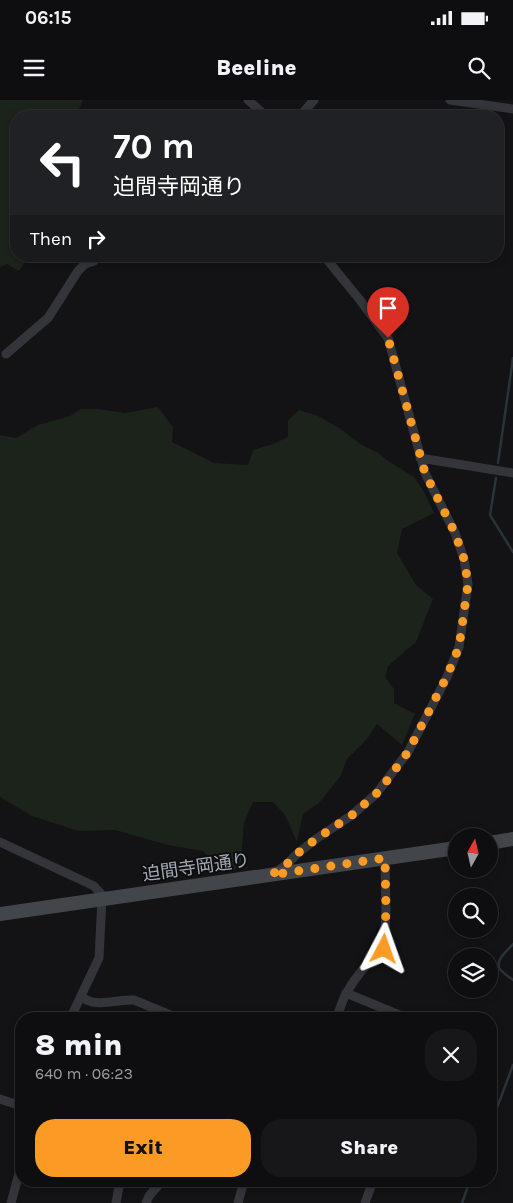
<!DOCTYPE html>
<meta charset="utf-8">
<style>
:root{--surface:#0e0e10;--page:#171719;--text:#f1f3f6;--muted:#9b9c9f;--line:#2e2e30;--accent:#fb9a24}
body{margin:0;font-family:Karla,"Noto Sans JP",sans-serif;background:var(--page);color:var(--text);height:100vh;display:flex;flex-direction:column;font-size:19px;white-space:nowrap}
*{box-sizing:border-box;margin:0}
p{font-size:16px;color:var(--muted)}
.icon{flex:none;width:28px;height:28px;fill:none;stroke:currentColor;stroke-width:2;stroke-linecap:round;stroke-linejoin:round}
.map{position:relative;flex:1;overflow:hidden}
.details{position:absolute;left:15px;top:912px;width:482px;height:175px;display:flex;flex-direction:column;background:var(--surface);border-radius:20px;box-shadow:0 2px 8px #0003,0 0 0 1px var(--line)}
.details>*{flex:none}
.hud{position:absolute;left:10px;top:10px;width:494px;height:152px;border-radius:20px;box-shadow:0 2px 8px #0003,0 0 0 1px var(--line);background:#202124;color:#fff;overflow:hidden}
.needle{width:32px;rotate:8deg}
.fabs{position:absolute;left:448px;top:728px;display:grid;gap:10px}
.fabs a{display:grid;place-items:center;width:50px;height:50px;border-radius:50%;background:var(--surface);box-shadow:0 2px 8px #0003,0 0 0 1px var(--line);font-size:25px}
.pin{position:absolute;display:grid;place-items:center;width:42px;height:42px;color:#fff;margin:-51px -21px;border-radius:50% 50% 50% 0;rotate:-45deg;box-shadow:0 0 5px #0007}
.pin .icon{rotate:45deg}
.me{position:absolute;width:55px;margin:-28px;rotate:4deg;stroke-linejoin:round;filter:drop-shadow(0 0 4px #0008)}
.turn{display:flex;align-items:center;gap:18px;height:105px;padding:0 20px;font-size:22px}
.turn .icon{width:65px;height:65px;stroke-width:2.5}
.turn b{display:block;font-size:35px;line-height:42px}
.then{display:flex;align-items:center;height:48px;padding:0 20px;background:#0003;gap:10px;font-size:19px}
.round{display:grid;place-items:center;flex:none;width:52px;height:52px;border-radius:20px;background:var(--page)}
.summary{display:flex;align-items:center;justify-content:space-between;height:85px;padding:0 20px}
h1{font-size:30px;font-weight:800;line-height:38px}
.primary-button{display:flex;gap:10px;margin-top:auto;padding:10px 20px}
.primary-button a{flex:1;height:58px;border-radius:20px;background:var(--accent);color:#111;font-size:20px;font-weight:800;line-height:58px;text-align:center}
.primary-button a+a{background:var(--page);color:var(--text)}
.status{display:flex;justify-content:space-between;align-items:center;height:35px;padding:0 25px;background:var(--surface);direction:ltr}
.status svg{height:14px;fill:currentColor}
header{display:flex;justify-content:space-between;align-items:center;height:65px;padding:0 20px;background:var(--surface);font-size:22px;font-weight:800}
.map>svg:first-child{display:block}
.green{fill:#1b231b}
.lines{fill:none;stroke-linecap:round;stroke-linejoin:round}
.stream{stroke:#283439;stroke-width:2.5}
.street{stroke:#34353a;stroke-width:9}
.secondary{stroke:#42454a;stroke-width:14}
.route{stroke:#fb9a24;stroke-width:9;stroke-dasharray:0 16.2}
.labels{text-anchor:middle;stroke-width:4;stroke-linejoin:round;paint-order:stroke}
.street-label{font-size:18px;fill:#a4abb6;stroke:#0e0e10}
</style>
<div class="status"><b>06:15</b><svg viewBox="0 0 49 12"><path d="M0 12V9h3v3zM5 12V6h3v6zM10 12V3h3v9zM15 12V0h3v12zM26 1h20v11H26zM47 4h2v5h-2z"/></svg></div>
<header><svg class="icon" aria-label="menu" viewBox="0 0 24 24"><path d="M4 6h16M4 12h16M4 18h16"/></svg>Beeline<svg class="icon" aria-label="search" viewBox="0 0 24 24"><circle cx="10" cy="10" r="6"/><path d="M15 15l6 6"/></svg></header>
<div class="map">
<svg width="513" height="1103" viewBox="0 0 513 1103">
<rect width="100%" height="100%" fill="#131315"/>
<path class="green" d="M 0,0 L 83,0 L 76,16 L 16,16 L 16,156 L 29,156 L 19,171 L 7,164 L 0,167 Z
M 158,307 L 173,327 L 172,342 L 214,363 L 248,365 L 253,350 L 273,344 L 288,337 L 288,320 L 299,310 L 318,316 L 339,328 L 362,345 L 378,353 L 388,361 L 414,377 L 423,390 L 434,413 L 402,429 L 397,453 L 416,485 L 433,499 L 416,542 L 388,566 L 385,577 L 394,589 L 394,603 L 415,614 L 402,645 L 377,624 L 367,639 L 347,659 L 340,677 L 319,703 L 303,714 L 297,742 L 285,715 L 273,702 L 253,702 L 244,723 L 241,760 L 239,768 L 226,772 L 215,770 L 211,760 L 203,751 L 168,745 L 115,730 L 78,731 L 32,716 L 0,697 L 0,335 L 16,338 L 38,325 L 70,316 L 81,309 L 98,309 L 125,313 Z"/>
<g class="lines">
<path class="stream" d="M 498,363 L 513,258
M 496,378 L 490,415 L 513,452
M 513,844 C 508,850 494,861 500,869 C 503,873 509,877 513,880
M 491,1024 L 513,965
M 462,1103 L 470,1081"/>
<path class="street" d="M 248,0 L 266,16
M 450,0 L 513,9
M 300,16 L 314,0
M 6,254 L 48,218 L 78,171 L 85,164 L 94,161 L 97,156
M 420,358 L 513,373
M 0,742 L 94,786 L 101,794 L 102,799 L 99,858 L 70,919
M 276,772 L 286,765 L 298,753 L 316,739 L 352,715 L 376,694 L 408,652 L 447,577 L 459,547 L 468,484 L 464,459 L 455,433 L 425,373 L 388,238 L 360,200 L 324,156
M 346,893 L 409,919
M 81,897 C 84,899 89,901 92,902 C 106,905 121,899 134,900 L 180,919
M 336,919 C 340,910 342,900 347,892 C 356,876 369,861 384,849 L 386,811 L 385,758
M 0,999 L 21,1006
M 11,1103 L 21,1066
M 116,1103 L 120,1081
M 146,1103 L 149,1096 L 162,1081
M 238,1103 L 244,1081
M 365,1103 L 373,1081"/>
<path class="secondary" d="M 489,743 L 513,739
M 0,814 L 456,748"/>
</g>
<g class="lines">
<path class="route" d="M 384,849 L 386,811 L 385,758 L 271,775 L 286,765 L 298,753 L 316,739 L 352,715 L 376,694 L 383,686 L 408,652 L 447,576 L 459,547 L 468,484 L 464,459 L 455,433 L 425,373 L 388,238"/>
</g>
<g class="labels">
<g class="street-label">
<text transform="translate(196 767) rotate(-8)" y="6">迫間寺岡通り</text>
</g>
</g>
</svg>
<div class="fabs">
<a><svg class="needle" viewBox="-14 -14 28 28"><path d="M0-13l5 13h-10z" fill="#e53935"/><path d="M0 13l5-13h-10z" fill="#9b9c9f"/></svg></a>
<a><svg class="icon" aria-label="search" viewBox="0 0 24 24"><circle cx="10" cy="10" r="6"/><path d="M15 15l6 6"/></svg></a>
<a><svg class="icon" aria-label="layers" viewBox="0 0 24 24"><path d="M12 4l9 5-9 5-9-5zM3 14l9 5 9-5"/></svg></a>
</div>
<div class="pin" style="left:388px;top:238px;background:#d93025"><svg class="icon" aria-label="arrive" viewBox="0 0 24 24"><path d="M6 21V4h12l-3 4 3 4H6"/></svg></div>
<svg class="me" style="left:384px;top:849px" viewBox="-20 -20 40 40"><path d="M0-17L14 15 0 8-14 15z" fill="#fb9a24" stroke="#fff" stroke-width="4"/></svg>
<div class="hud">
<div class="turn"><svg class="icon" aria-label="left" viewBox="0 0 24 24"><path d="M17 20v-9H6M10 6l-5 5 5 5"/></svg><div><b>70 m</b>迫間寺岡通り</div></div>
<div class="then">Then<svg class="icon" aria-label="right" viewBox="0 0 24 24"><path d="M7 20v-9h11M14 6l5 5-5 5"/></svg></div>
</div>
<section class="details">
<div class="summary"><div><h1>8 min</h1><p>640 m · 06:23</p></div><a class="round"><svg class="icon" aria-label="close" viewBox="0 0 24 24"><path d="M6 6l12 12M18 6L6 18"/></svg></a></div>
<div class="primary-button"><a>Exit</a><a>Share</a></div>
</section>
</div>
